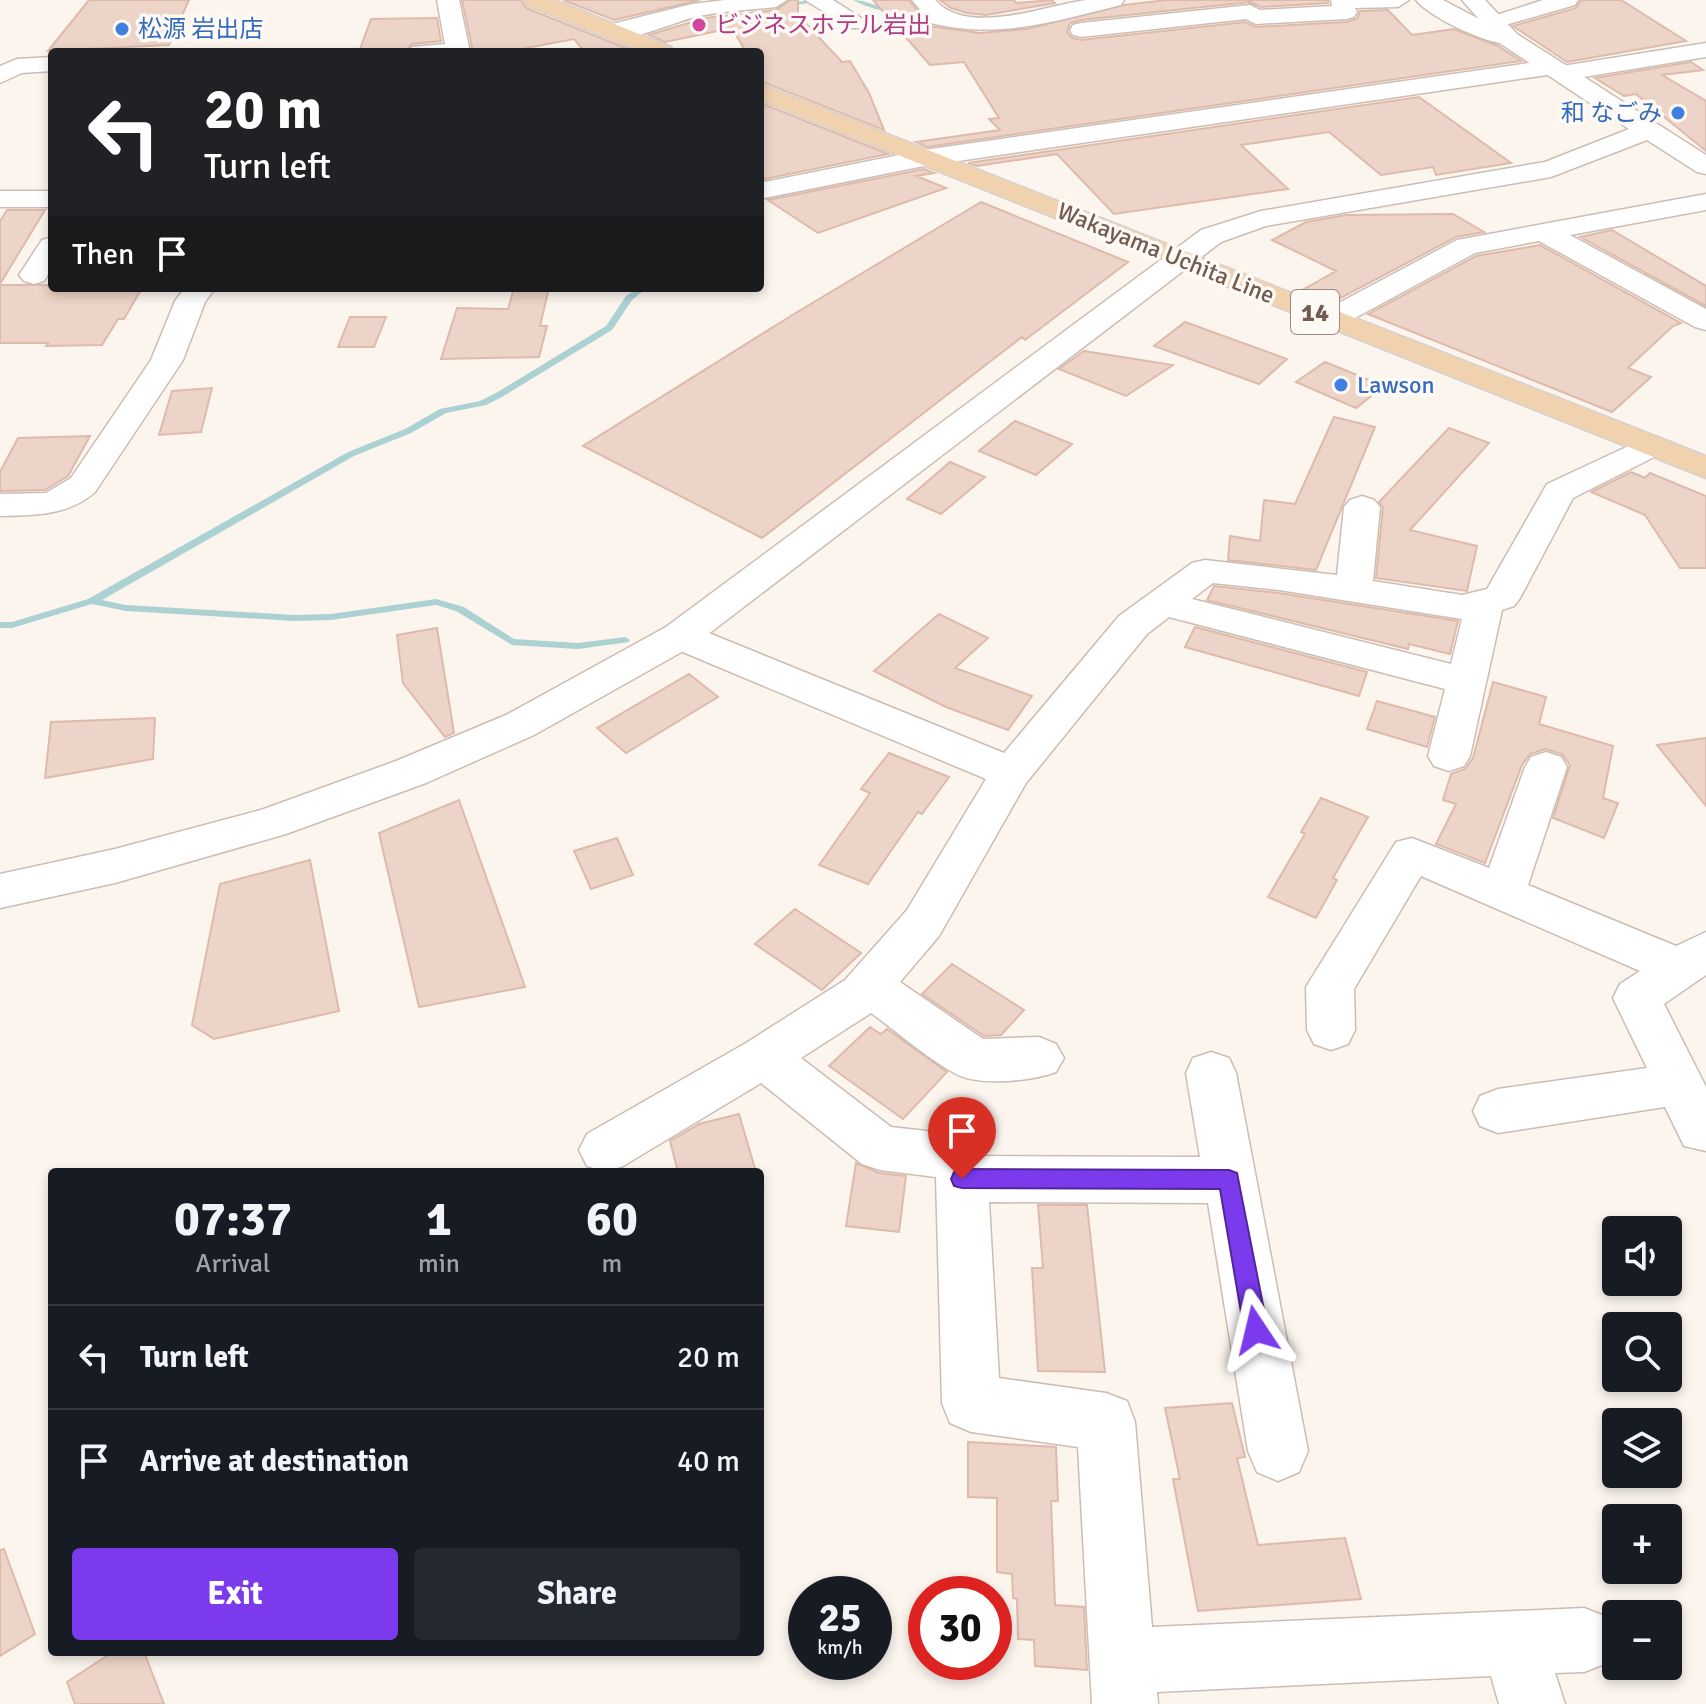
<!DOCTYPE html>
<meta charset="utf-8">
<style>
:root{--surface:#171b24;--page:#242831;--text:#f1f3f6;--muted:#9ea1a6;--line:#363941;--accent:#7c3aed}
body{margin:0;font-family:Signika,"Noto Sans JP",sans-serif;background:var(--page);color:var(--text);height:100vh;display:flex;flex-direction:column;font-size:30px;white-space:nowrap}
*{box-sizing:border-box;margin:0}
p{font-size:26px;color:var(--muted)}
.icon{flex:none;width:44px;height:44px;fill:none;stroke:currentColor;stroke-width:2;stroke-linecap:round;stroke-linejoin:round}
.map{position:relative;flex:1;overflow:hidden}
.drawer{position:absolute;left:48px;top:1168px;width:716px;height:488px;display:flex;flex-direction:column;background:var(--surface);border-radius:8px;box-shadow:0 4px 12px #0003}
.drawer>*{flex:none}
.top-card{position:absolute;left:48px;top:48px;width:716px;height:244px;border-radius:8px;box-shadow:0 4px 12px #0003;background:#202124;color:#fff;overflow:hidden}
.fabs{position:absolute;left:1602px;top:1216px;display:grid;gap:16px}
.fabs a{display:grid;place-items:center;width:80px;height:80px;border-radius:8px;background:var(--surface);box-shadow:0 4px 12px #0003;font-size:40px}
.speed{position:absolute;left:788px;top:1576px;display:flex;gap:16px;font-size:40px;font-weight:700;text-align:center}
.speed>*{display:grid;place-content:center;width:104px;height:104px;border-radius:50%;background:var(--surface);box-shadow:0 4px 12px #0003;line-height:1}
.speed small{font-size:20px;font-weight:400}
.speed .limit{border:12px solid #d22;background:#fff;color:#111}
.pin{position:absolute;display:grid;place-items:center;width:68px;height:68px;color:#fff;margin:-82px -34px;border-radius:50% 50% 50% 0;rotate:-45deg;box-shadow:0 0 8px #0007}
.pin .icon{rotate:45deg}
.me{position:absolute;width:88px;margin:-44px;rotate:350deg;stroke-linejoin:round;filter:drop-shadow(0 0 6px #0008)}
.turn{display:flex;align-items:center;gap:28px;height:168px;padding:0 24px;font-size:36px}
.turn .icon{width:104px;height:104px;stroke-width:2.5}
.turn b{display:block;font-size:56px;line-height:68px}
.then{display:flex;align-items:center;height:76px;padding:0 24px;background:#0003;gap:16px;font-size:30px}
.eta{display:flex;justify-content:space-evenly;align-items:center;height:136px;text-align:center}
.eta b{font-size:48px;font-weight:700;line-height:56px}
.primary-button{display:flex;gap:16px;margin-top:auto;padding:16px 24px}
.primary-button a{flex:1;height:92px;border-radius:8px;background:var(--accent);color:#fff;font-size:32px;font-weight:700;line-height:92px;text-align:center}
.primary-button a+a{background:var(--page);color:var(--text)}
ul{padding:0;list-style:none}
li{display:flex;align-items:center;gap:24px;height:104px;padding:0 24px;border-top:2px solid var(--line)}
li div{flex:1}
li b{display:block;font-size:30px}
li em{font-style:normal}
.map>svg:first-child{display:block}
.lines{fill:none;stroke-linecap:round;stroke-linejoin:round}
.stream{fill:#abd1d3;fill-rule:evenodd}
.building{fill:#edd4c8;stroke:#debaab;stroke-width:2}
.minor-casing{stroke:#ccbdb4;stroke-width:3}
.tertiary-casing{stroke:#ccbdb4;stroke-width:3}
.primary-casing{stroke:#d8d1cf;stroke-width:3}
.minor{fill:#fff;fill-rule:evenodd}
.tertiary{fill:#fff;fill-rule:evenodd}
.primary{fill:#f1d2af;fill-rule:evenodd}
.route{fill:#7c3aed;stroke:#51269a;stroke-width:2}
.hotel-dot{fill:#d1479c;stroke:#fdf9f4;stroke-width:3}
.shop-dot{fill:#3f7fe0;stroke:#fdf9f4;stroke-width:3}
.labels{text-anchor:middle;stroke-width:7;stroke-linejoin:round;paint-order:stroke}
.far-hotel-label{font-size:24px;fill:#b23c85;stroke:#fdf9f4;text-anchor:start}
.far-shop-label{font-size:24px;fill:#366cbe;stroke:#fdf9f4;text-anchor:start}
.far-street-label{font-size:24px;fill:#745b52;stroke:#fdf9f4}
.shield{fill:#fdf9f4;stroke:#9d8a83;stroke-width:2}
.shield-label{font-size:26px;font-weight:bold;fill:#745b52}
</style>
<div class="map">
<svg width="1706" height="1704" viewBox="0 0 1706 1704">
<rect width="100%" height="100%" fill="#fbf5ee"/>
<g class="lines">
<path class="stream" d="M 778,0 L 788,2 L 832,0 L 787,6 Z
M 853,0 C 863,0 870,4 879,6 C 886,8 893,7 899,9 C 884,14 867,7 853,0 Z
M 1245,0 L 1251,0 L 1267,20 L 1267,22 L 1263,22 Z
M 638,288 L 647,288 L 632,300 L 612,330 L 502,397 L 486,405 L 446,413 L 411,433 L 354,456 L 102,600 L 126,605 L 294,615 L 331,614 L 436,599 L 464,607 L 514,639 L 578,643 L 625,637 L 630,640 L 629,642 L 578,649 L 512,645 L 456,611 L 436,605 L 331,620 L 294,621 L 126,611 L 92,604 L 12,628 L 0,628 L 0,622 L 12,622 L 88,599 L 348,452 L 405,429 L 440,409 L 480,401 L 496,393 L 606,326 L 626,296 Z"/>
</g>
<path class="building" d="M 89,0 L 189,0 L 169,45 L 48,51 Z
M 462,0 L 521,0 L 526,8 L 628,49 L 585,52 L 574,39 L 526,48 L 527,52 L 473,52 Z
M 563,0 L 700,0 L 614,20 Z
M 790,0 L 798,0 L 798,15 L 842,62 L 850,61 L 869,93 L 884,130 L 760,81 L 760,52 L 746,52 L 732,28 L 665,42 L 649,35 L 705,18 L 776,10 Z
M 873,0 L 909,0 L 930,26 L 980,33 L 1027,29 L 1124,5 L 1167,0 L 1328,0 L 1328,3 L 1261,7 L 1250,2 L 1081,20 L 1070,23 L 1067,32 L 1072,38 L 1081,40 L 1245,22 L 1256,27 L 1346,22 L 1357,19 L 1360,11 L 1388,10 L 1412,35 L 1454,29 L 1498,46 L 1521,61 L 927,147 L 916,142 L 1000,130 L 989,119 L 999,118 L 964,62 L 930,65 Z
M 940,0 L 1014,0 L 1016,3 L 1052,0 L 1055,3 L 986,15 L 967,13 L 951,8 Z
M 1581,0 L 1621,0 L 1686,41 L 1567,62 L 1513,26 L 1576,8 Z
M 437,18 L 441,41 L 412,44 L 405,52 L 359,52 L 371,19 Z
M 1691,62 L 1703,70 L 1662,75 L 1706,101 L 1706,151 L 1636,94 L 1624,96 L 1595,78 Z
M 1419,97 L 1511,163 L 1436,175 L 1433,167 L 1381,175 L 1329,132 L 1241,145 L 1288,189 L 1114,214 L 1057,154 L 977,166 L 968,163 Z
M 760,103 L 888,154 L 760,180 Z
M 924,169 L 934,173 L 916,176 L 946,188 L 818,233 L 768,200 Z
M 981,202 L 1128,262 L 1025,340 L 1022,337 L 762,538 L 583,446 L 794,314 Z
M 7,210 L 45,210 L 0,284 L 0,221 Z
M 1453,214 L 1484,232 L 1456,237 L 1335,301 L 1304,289 L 1336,271 L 1272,240 L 1306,222 L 1346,215 Z
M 1612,230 L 1706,286 L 1706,306 L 1580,237 Z
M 1540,245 L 1681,323 L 1673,326 L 1628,368 L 1651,377 L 1612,412 L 1368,314 L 1476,256 Z
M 0,285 L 52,285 L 52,288 L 142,288 L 124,319 L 118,319 L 102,345 L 46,346 L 48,343 L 0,343 Z
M 514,288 L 549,288 L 540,326 L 547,326 L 539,357 L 441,359 L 457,308 L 508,309 Z
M 350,317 L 386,317 L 374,347 L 338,347 Z
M 1185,322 L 1287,359 L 1259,384 L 1154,346 Z
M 1084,351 L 1173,365 L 1126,396 L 1059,369 Z
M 1325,362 L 1384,386 L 1356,408 L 1296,382 Z
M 212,388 L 201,432 L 159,435 L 172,391 Z
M 1334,417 L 1375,427 L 1316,570 L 1228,560 L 1230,536 L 1260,541 L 1264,500 L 1295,504 Z
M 1015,421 L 1035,429 L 1072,444 L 1036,475 L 979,451 Z
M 1449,428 L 1489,443 L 1410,530 L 1477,546 L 1467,591 L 1376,578 L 1383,507 L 1379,502 Z
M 90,436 L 68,476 L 45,490 L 0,491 L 0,472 L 18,438 Z
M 950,462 L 985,477 L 941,514 L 907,499 Z
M 1631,472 L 1645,478 L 1650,473 L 1706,496 L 1706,568 L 1680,568 L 1645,515 L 1591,492 Z
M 1214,586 L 1279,593 L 1458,621 L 1450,654 L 1409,644 L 1408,649 L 1207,600 Z
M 939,614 L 988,638 L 955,668 L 1032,696 L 1008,730 L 946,707 L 874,671 Z
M 1195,627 L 1367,672 L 1359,696 L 1185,647 Z
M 437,628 L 454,733 L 445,737 L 403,683 L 397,635 Z
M 689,674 L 718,697 L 626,753 L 597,728 Z
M 1493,682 L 1546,697 L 1539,724 L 1613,746 L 1603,798 L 1618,803 L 1604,838 L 1553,818 L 1570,765 L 1562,754 L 1545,749 L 1530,754 L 1522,765 L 1485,863 L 1436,844 L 1456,804 L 1443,800 L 1451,774 L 1465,769 L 1473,758 Z
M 1377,701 L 1435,717 L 1427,747 L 1367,729 Z
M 155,718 L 153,759 L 45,778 L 51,722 Z
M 1706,738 L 1706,806 L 1657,745 Z
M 889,753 L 949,777 L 922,814 L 918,812 L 868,884 L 819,865 L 870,793 L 861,789 Z
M 1321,798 L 1368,817 L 1333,878 L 1337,880 L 1316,918 L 1268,897 L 1305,834 L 1301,832 Z
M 459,800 L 525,987 L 419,1007 L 379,833 Z
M 617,838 L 633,875 L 591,889 L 574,851 Z
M 310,860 L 339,1011 L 214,1039 L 192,1025 L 220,884 Z
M 795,909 L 861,953 L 822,990 L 755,944 Z
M 952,964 L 1024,1010 L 1001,1035 L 984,1036 L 922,994 Z
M 870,1027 L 881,1034 L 887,1029 L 947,1072 L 903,1119 L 829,1066 Z
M 739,1114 L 756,1172 L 678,1172 L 670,1141 L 699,1124 Z
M 856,1163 L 879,1173 L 906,1176 L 899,1232 L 846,1226 Z
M 1038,1205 L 1087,1205 L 1105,1372 L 1038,1371 L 1032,1268 L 1043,1268 Z
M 1232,1403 L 1245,1457 L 1237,1458 L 1258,1545 L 1345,1538 L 1361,1599 L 1198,1611 L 1173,1479 L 1180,1479 L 1165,1408 Z
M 968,1442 L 1056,1447 L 1058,1501 L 1051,1501 L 1055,1605 L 1084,1607 L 1087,1670 L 1035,1666 L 1034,1640 L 1018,1639 L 1017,1599 L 1013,1598 L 1012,1574 L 997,1572 L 997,1498 L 968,1497 Z
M 4,1549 L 35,1634 L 0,1656 L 0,1550 Z
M 113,1652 L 144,1652 L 164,1704 L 75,1704 L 67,1682 Z"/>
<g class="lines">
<g class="minor-casing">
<path id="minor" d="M 437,0 L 459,0 L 470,52 L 408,52 L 412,47 L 445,44 Z
M 725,0 L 787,0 L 776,7 C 749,10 721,11 695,17 C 668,24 632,43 604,36 L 601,31 L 604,26 L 692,4 Z
M 805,0 L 833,0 L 869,23 L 866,28 L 850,28 Z
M 912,0 L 935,0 C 968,37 1043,6 1086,0 C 1098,0 1112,0 1124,0 L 1121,5 C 1055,21 999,40 931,23 Z
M 1331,0 L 1409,0 L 1398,7 L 1355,8 L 1357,12 L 1354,17 L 1346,19 L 1256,24 L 1246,19 L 1081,37 L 1073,35 L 1070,30 L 1073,25 L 1081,23 L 1250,5 L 1260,10 L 1332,6 Z
M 1416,0 L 1443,0 L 1481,20 L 1543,0 L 1578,0 L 1575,5 L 1495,28 L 1517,34 L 1521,39 L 1517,44 C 1495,49 1430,18 1416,0 Z
M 1706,43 L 1706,57 L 1559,81 L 1547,75 L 924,166 L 760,199 L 760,183 L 924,150 L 1550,60 L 1562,66 Z
M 52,57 L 52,71 L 22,73 L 0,83 L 0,66 L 17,59 Z
M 0,191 L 52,191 L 52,207 L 0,207 Z
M 1706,194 L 1706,210 L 1570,235 L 1706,309 L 1706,330 L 1695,327 L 1539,241 L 1475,253 L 1342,325 L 1331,328 L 1320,325 L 1316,319 L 1320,313 L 1457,240 Z
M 52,237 C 52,254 54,267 44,281 L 34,284 L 24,281 L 19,275 L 42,240 Z
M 185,288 L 215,288 L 205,302 L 183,360 L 95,492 C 68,516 34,515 0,516 L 0,494 L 46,493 L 71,478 L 151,360 L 175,301 Z
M 1650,436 L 1662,439 L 1667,446 L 1662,453 L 1573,498 L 1520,598 L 1514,606 L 1502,610 L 1470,756 L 1464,766 L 1449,771 L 1434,766 L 1428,756 L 1445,689 L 1169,617 L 1147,634 L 1026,783 L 939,936 L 900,982 L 983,1039 L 1039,1037 L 1056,1044 L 1064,1058 L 1056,1072 C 1032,1081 981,1086 958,1075 C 927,1059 899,1033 871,1013 L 801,1058 L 891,1127 L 961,1135 L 979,1142 L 986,1156 L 1200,1157 L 1186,1073 L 1193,1058 L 1211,1052 L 1229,1058 L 1236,1073 L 1308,1451 L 1299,1472 L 1278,1481 L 1257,1472 L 1248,1451 L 1208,1203 L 989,1202 L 999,1378 L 1106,1393 L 1127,1401 L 1135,1422 L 1152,1627 L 1584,1608 L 1607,1617 L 1616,1640 L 1607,1663 L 1584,1672 L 1555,1673 L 1565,1704 L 1499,1704 L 1491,1676 L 1157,1692 L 1158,1704 L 1092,1704 L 1078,1447 L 971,1432 L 950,1423 L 942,1403 L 936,1177 L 880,1170 L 862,1164 L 761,1083 L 623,1166 L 606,1172 L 587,1166 L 579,1150 L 587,1134 L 746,1043 L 845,980 L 907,910 L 986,779 L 666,645 L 661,636 L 666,627 L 680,624 L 694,627 L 1004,753 L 1119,616 L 1192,563 L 1205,560 L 1337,575 L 1344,507 L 1350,500 L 1362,496 L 1374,500 L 1380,507 L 1373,581 L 1462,595 L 1487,589 L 1547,484 ZM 1213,583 L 1279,590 L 1462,619 L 1451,664 L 1192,599 Z
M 1546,752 L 1561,757 L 1567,767 L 1528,885 L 1676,946 L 1706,932 L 1706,975 L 1664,1004 L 1706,1087 L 1706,1151 L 1684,1146 L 1665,1107 L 1498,1133 L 1480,1126 L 1473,1111 L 1480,1096 L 1498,1089 L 1647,1068 L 1613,998 L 1620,984 L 1640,971 L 1421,876 L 1354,989 L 1355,1030 L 1348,1044 L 1331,1050 L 1314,1044 L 1307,1030 L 1306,987 L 1396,842 L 1412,838 L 1489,868 L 1525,767 L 1531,757 Z"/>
</g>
<g class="tertiary-casing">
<path id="tertiary" d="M 1462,0 L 1485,0 L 1517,34 L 1706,155 L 1706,174 L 1697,172 L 1647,140 L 1551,177 L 1266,226 L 1221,242 L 694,645 L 534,735 L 426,783 L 286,834 L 115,883 L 0,908 L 0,874 L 115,849 L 261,810 L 396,761 L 506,715 L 666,627 L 1201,230 L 1261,211 L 1545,162 L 1629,129 L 1501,44 Z"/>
</g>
<g class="primary-casing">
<path id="primary" d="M 524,0 L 555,0 L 671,47 L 675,52 L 643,52 L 527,5 Z
M 760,84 L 1706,456 L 1706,478 L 760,100 Z"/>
</g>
<use href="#minor" class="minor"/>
<use href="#tertiary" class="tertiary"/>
<use href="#primary" class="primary"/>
</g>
<path class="route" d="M 962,1169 L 1229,1170 L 1237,1173 L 1268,1330 L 1264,1338 L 1256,1341 L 1248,1338 L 1244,1330 L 1220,1189 L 962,1188 L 954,1186 L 951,1179 L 954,1172 Z"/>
<circle class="hotel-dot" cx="699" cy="25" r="8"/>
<g class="shop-dot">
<circle cx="122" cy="29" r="8"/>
<circle cx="1678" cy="113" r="8"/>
<circle cx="1341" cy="385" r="8"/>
</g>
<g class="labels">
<g class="far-hotel-label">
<text x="715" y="33">ビジネスホテル岩出</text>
</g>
<g class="far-shop-label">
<text x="138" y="37">松源 岩出店</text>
<text x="1662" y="121" text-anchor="end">和 なごみ</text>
<text x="1357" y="393">Lawson</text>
</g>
<g class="far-street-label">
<text transform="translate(1166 253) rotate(22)" y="8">Wakayama Uchita Line</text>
</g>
<rect class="shield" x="1291" y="290" width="48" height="44" rx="6"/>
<g class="shield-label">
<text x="1315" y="321">14</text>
</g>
</g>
</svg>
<div class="fabs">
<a><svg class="icon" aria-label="sound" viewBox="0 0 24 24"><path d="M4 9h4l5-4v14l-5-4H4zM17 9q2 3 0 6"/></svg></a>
<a><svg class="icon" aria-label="search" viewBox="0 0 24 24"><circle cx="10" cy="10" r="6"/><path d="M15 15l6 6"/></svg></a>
<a><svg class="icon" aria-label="layers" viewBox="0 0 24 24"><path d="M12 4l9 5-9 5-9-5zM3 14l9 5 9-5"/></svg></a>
<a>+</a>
<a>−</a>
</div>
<div class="speed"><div>25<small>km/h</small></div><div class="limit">30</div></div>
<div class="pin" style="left:962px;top:1179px;background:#d93025"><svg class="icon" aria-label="arrive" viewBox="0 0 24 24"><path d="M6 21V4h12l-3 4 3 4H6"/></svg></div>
<svg class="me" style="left:1256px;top:1330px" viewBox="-20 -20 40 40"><path d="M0-17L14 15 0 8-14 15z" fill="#7c3aed" stroke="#fff" stroke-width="4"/></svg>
<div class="top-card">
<div class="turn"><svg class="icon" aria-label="left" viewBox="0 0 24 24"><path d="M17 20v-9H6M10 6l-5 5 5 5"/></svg><div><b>20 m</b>Turn left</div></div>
<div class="then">Then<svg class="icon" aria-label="arrive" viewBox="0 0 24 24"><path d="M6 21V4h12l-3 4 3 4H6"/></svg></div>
</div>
<section class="drawer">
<div class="eta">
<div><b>07:37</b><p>Arrival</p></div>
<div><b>1</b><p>min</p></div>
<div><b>60</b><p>m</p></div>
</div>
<ul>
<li><svg class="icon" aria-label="left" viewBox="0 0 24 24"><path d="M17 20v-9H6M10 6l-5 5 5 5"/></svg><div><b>Turn left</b></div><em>20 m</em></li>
<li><svg class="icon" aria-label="arrive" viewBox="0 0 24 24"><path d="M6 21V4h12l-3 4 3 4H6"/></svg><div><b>Arrive at destination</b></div><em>40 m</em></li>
</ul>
<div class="primary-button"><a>Exit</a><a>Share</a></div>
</section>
</div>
